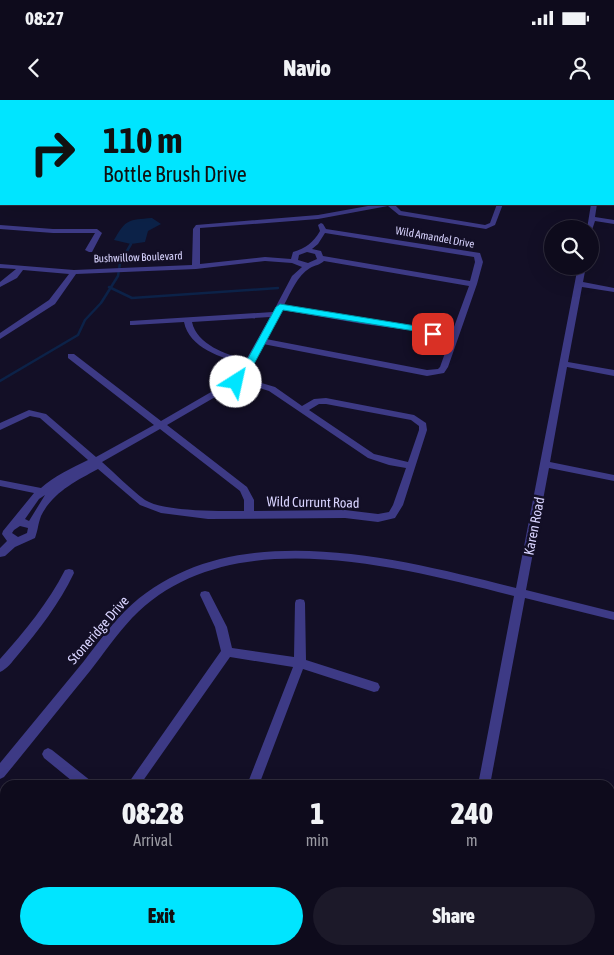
<!DOCTYPE html>
<style>
:root{--surface:#0e0b1c;--page:#1c1929;--text:#f1f3f6;--muted:#9b9ba3;--line:#2e2b3b;--accent:#00e5ff}
body{margin:0;font-family:"Asap Condensed",sans-serif;background:var(--page);color:var(--text);height:100vh;display:flex;flex-direction:column;font-size:19px;white-space:nowrap}
*{box-sizing:border-box;margin:0}
p{font-size:16px;color:var(--muted)}
.icon{flex:none;width:28px;height:28px;fill:none;stroke:currentColor;stroke-width:2;stroke-linecap:round;stroke-linejoin:round}
.map{position:relative;flex:1;overflow:hidden}
.side{position:absolute;left:0px;top:680px;width:615px;height:175px;display:flex;flex-direction:column;background:var(--surface);border-radius:15px 15px 0 0;box-shadow:0 5px 20px #0002,0 0 0 1px var(--line)}
.side>*{flex:none}
.hud{position:absolute;left:0px;top:0px;width:615px;height:105px;box-shadow:0 5px 20px #0002,0 0 0 1px var(--line);background:#00e5ff;color:#111;overflow:hidden}
.buttons{position:absolute;left:544px;top:120px;display:grid;gap:10px}
.buttons a{display:grid;place-items:center;width:55px;height:55px;border-radius:50%;background:var(--surface);box-shadow:0 5px 20px #0002,0 0 0 1px var(--line);font-size:25px}
.pin{position:absolute;display:grid;place-items:center;width:42px;height:42px;color:#fff;margin:-21px;border-radius:10px;box-shadow:0 2px 8px #0006}
.me{position:absolute;width:55px;margin:-28px;rotate:35deg;stroke-linejoin:round;filter:drop-shadow(0 0 4px #0008)}
.turn{display:flex;align-items:center;gap:18px;height:105px;padding:0 20px;font-size:22px}
.turn .icon{width:65px;height:65px;stroke-width:2.5}
.turn b{display:block;font-size:35px;line-height:42px}
.eta{display:flex;justify-content:space-evenly;align-items:center;height:85px;text-align:center}
.eta b{font-size:30px;font-weight:800;line-height:35px}
.primary-button{display:flex;gap:10px;margin-top:auto;padding:10px 20px}
.primary-button a{flex:1;height:58px;border-radius:30px;background:var(--accent);color:#111;font-size:20px;font-weight:800;line-height:58px;text-align:center}
.primary-button a+a{background:var(--page);color:var(--text)}
.status{display:flex;justify-content:space-between;align-items:center;height:35px;padding:0 25px;background:var(--surface);direction:ltr}
.status svg{height:14px;fill:currentColor}
header{display:flex;justify-content:space-between;align-items:center;height:65px;padding:0 20px;background:var(--surface);font-size:22px;font-weight:800}
.map>svg:first-child{display:block}
.green{fill:#12302f}
.water{fill:#0c2248}
.lines{fill:none;stroke-linecap:round;stroke-linejoin:round}
.stream-far1{stroke:#0c2248;stroke-width:2}
.stream{stroke:#0c2248;stroke-width:2.5}
.minor{fill:#3d3a85;fill-rule:evenodd}
.primary{fill:#c25bff;fill-rule:evenodd}
.route{fill:#00e5ff;stroke:#0095a6}
.labels{text-anchor:middle;stroke-width:5;stroke-linejoin:round;paint-order:stroke}
.far-street-label{font-size:11px;fill:#d9d4ff;stroke:#130f26}
.street-label{font-size:14px;fill:#d9d4ff;stroke:#130f26}
</style>
<div class="status"><b>08:27</b><svg viewBox="0 0 49 12"><path d="M0 12V9h3v3zM5 12V6h3v6zM10 12V3h3v9zM15 12V0h3v12zM26 1h20v11H26zM47 4h2v5h-2z"/></svg></div>
<header><svg class="icon" aria-label="back" viewBox="0 0 24 24"><path d="M15 5l-7 7 7 7"/></svg>Navio<svg class="icon" aria-label="person" viewBox="0 0 24 24"><circle cx="12" cy="8" r="4"/><path d="M4 21q1-7 8-7t8 7"/></svg></header>
<div class="map">
<svg width="614" height="855" viewBox="0 0 614 855">
<rect width="100%" height="100%" fill="#130f26"/>
<path class="green" d="M 147,0 L 511,0 L 146,1 Z"/>
<path class="water" d="M 152,118 L 161,124 L 148,131 L 145,142 L 131,144 L 114,140 C 126,119 128,120 152,118 Z"/>
<g class="lines">
<path class="stream-far1" d="M 231,1 L 233,0"/>
<path class="stream" d="M 109,187 L 132,198 L 278,188
M 0,281 L 78,235 L 85,220 L 101,203 L 118,176 L 120,163 L 131,144"/>
<path class="minor" d="M 379,104 L 394,104 L 401,111 L 485,125 L 490,123 L 497,104 L 503,104 L 495,125 L 486,129 L 399,115 L 388,106 L 318,119 L 200,128 L 200,164 L 265,157 L 291,159 L 293,152 C 306,148 313,143 320,131 L 318,125 L 321,123 L 323,124 L 326,129 L 480,153 L 483,162 L 477,184 L 448,267 L 444,273 L 427,276 L 263,244 L 245,278 L 275,287 L 302,306 L 314,299 L 326,298 L 414,315 L 426,323 L 427,330 L 403,405 L 395,418 L 378,422 L 345,418 L 208,419 L 161,413 L 140,405 L 98,369 C 76,381 53,392 41,416 C 38,424 38,430 35,438 L 15,447 L 5,456 L 0,457 L 0,448 L 7,441 L 2,434 L 3,431 L 34,393 L 0,386 L 0,380 L 41,388 C 54,376 72,368 88,360 L 40,318 L 30,316 L 0,330 L 0,323 L 29,310 L 46,314 L 96,357 L 154,325 L 68,258 L 68,254 L 74,254 L 161,321 L 237,277 L 244,264 C 222,258 189,248 184,222 L 133,225 L 130,225 L 130,221 L 273,212 L 292,176 L 302,167 L 292,163 L 265,161 L 196,169 L 76,174 L 55,204 L 0,239 L 0,233 L 49,200 L 69,174 L 23,170 L 17,178 L 0,187 L 0,182 L 16,169 L 0,168 L 0,164 L 74,170 L 192,165 L 193,129 L 196,125 L 318,115 ZM 325,133 L 474,157 L 475,162 L 470,181 L 323,156 L 321,151 L 312,149 L 318,144 ZM 307,152 L 315,154 L 317,159 L 308,163 L 298,160 L 299,155 ZM 324,161 L 469,186 L 451,235 L 416,227 L 363,220 L 284,205 C 291,192 297,176 310,168 C 315,165 320,165 324,161 ZM 282,210 L 363,224 L 416,231 L 450,239 L 440,267 L 438,269 L 427,270 L 266,239 ZM 270,217 L 246,260 C 226,254 197,245 192,222 ZM 241,282 L 269,291 L 368,358 L 389,365 L 406,368 L 393,405 L 389,412 L 378,414 L 345,410 L 254,411 L 254,400 L 247,387 L 167,325 ZM 319,304 L 326,304 L 411,320 L 419,326 L 419,330 L 408,362 L 374,354 L 309,310 ZM 160,329 L 240,391 L 244,400 L 244,411 C 221,411 164,412 145,400 C 130,389 116,374 102,362 ZM 45,395 L 29,421 L 25,419 L 39,399 ZM 20,426 L 28,428 L 27,433 L 18,437 L 12,433 L 14,430 Z
M 591,104 L 597,104 L 595,117 L 614,120 L 614,124 L 595,121 L 592,130 L 590,131 L 590,129 L 587,129 Z
M 0,125 L 53,129 L 97,129 L 102,133 L 92,152 L 89,152 L 85,150 L 95,133 L 53,133 L 0,129 Z
M 578,166 L 586,166 L 583,182 L 614,188 L 614,192 L 582,187 L 568,262 L 614,270 L 614,276 L 567,267 L 550,362 L 614,375 L 614,381 L 549,368 L 526,490 L 614,512 L 614,520 L 525,498 L 490,685 L 478,685 L 514,496 C 399,467 227,419 132,518 C 117,534 104,553 90,571 C 61,606 33,642 4,677 L 0,679 L 0,663 C 28,629 56,595 84,561 C 97,544 110,526 125,511 C 226,412 396,458 516,488 Z
M 69,469 L 73,470 L 74,473 C 59,504 39,530 17,556 C 12,562 7,569 0,572 L 0,559 C 25,531 48,503 65,470 Z
M 205,491 L 209,492 L 227,527 L 232,548 L 294,557 L 295,503 L 296,500 L 300,499 L 304,500 L 305,503 L 306,560 L 378,583 L 380,587 L 378,591 L 374,592 L 303,569 L 259,685 L 247,685 L 293,567 L 230,557 L 140,685 L 127,685 L 221,551 L 215,527 L 200,495 L 201,492 Z
M 48,648 L 52,650 L 91,681 L 93,685 L 77,685 L 44,658 L 42,654 L 44,650 Z
M 0,731 L 5,733 L 5,747 L 0,744 Z
M 0,757 L 5,759 L 5,773 L 0,771 Z
M 5,839 L 5,850 L 11,850 L 6,855 L 0,855 L 0,841 Z
M 99,850 L 119,850 L 121,855 L 101,855 Z
M 183,850 L 197,850 L 195,855 L 181,855 Z
M 445,850 L 459,850 L 458,855 L 444,855 Z"/>
<path class="primary" d="M 0,62 L 1,62 L 1,67 L 0,67 Z
M 0,80 L 1,80 L 1,84 L 0,84 Z"/>
</g>
<path class="route" d="M 280,204 L 416,226 L 437,234 L 433,237 L 415,231 L 283,210 L 247,277 L 240,285 L 233,285 L 231,282 L 240,273 L 276,207 Z"/>
<g class="labels">
<g class="far-street-label">
<text transform="translate(435 137) rotate(10)" y="4">Wild Amandel Drive</text>
<text transform="translate(138 157) rotate(-2)" y="4">Bushwillow Boulevard</text>
</g>
<g class="street-label">
<text transform="translate(313 402) rotate(1)" y="5">Wild Currunt Road</text>
<text transform="translate(534 426) rotate(-79)" y="5">Karen Road</text>
<text transform="translate(98 530) rotate(-49)" y="5">Stoneridge Drive</text>
</g>
</g>
</svg>
<div class="buttons">
<a><svg class="icon" aria-label="search" viewBox="0 0 24 24"><circle cx="10" cy="10" r="6"/><path d="M15 15l6 6"/></svg></a>
</div>
<div class="pin" style="left:433px;top:234px;background:#d93025"><svg class="icon" aria-label="arrive" viewBox="0 0 24 24"><path d="M6 21V4h12l-3 4 3 4H6"/></svg></div>
<svg class="me" style="left:236px;top:282px" viewBox="-20 -20 40 40"><circle r="19" fill="#fff"/><path d="M0-13L10 11 0 6-10 11z" fill="#00e5ff"/></svg>
<div class="hud">
<div class="turn"><svg class="icon" aria-label="right" viewBox="0 0 24 24"><path d="M7 20v-9h11M14 6l5 5-5 5"/></svg><div><b>110 m</b>Bottle Brush Drive</div></div>
</div>
<section class="side">
<div class="eta">
<div><b>08:28</b><p>Arrival</p></div>
<div><b>1</b><p>min</p></div>
<div><b>240</b><p>m</p></div>
</div>
<div class="primary-button"><a>Exit</a><a>Share</a></div>
</section>
</div>
